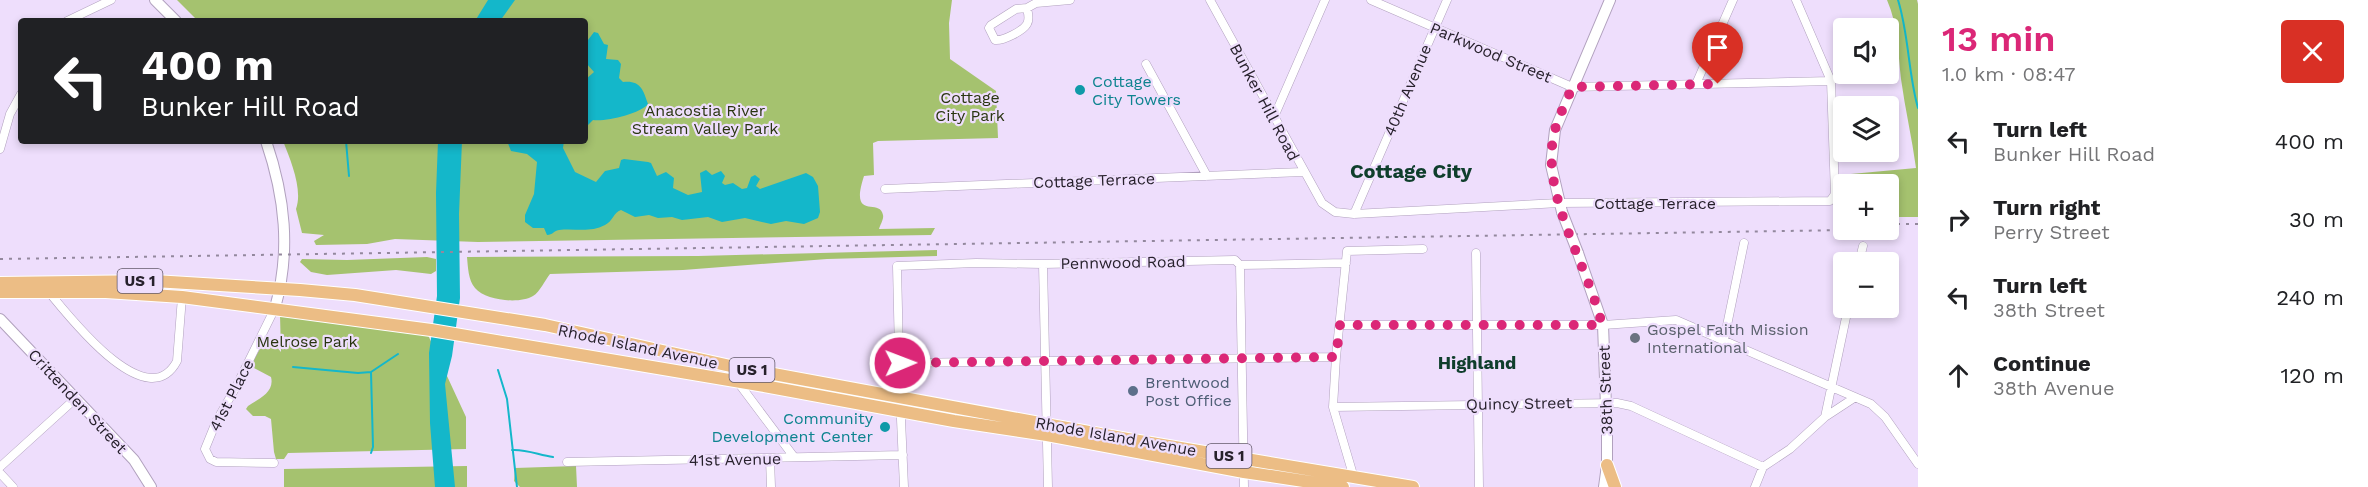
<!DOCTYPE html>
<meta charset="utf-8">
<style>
:root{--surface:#fff;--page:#f2f2f2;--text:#202124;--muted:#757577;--accent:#db2777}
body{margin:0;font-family:"Work Sans",sans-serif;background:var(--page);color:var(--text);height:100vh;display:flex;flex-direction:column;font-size:22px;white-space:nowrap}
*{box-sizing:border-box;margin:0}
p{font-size:20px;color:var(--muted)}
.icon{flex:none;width:33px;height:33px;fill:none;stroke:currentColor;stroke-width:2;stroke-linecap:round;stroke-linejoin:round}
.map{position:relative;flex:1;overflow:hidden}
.sheet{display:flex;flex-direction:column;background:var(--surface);width:450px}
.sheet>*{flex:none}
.top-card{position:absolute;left:18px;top:18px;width:570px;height:126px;border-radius:6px;box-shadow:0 3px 9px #0003;background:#202124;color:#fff;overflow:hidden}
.controls{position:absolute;left:1833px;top:18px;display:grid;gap:12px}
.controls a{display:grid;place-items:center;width:66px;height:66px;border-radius:6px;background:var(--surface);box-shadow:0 3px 9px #0003;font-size:30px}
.pin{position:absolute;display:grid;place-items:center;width:51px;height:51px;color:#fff;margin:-62px -26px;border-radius:50% 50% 50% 0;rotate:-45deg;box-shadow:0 0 6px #0007}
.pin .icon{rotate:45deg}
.me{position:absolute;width:66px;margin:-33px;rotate:89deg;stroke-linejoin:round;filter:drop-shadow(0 0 4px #0008)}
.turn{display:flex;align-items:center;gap:21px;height:126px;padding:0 24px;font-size:27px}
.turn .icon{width:78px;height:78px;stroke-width:2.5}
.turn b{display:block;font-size:42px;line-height:51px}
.round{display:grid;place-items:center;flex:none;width:63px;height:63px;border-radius:6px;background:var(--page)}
.overview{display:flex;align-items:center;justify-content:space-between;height:102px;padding:0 24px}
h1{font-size:36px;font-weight:600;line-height:45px;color:var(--accent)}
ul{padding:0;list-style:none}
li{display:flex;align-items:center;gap:18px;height:78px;padding:0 24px}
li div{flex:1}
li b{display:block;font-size:22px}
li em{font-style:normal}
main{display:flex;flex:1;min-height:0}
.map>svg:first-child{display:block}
.green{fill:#a5c26f}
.water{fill:#14b7ca}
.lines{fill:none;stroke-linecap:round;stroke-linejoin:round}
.stream{stroke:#14b7ca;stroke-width:2}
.street-casing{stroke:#b1a1be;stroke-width:9}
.secondary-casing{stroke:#b1a1be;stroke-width:12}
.primary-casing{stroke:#fff;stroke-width:14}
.street{stroke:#fff;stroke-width:8}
.secondary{stroke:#fff;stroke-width:10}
.primary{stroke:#ecbd85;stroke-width:12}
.rail{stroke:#93889d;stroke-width:2;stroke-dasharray:3 6;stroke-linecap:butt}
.secondary-bridge-casing{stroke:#b1a1be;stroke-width:12;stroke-linecap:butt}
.secondary-bridge{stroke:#fff;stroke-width:10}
.route{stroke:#db2777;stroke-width:10;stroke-dasharray:0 18}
.culture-dot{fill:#0f9aa8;stroke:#eedefc;stroke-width:2}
.worship-dot{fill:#6b7280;stroke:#eedefc;stroke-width:2}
.service-dot{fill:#5c6f8a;stroke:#eedefc;stroke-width:2}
.labels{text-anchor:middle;stroke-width:4.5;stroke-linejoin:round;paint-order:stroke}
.shield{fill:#eedefc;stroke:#635a6a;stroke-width:1.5}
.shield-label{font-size:15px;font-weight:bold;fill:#27212c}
.street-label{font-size:16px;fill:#27212c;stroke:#eedefc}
.culture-label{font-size:16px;fill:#0d838f;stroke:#eedefc;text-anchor:start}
.park-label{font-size:16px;fill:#293510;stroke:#eedefc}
.worship-label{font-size:16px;fill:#5b616d;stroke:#eedefc;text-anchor:start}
.service-label{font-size:16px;fill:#4e5e75;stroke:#eedefc;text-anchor:start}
.neighbourhood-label{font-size:18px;font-weight:bold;fill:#0f3e2c;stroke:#eedefc}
.quarter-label{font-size:20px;font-weight:bold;fill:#0f3e2c;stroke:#eedefc}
</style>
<main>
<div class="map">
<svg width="1918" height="487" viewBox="0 0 1918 487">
<rect width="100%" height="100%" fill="#eedefc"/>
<path class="green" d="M 177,0 L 952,0 L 949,23 L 950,59 L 996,91 L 998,138 L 878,141 L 873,143 L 874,175 L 864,176 C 849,222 880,197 883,215 C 884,219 880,225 879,229 L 935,228 L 931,235 L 478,242 L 395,239 L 367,244 L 316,245 L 314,241 L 324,235 L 302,233 L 296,209 C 303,190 291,161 283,141 L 585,141 L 585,21 L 198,21 Z
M 1887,0 L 1917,0 L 1918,4 L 1918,217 L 1889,217 L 1888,184 L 1844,184 L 1843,218 L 1840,218 L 1840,175 L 1916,168 C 1912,138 1905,109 1901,79 C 1898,52 1898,25 1887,0 Z
M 937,250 L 937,256 L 827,259 L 683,270 L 550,274 C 545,280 540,292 533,296 C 520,304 486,301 475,288 C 468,280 468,267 467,257 L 698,256 Z
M 427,257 L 436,259 L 436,271 L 431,274 L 396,270 L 327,275 L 311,272 L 300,262 L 302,259 L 347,260 Z
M 280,315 L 428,335 L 466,417 L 466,449 L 288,453 L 284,459 L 276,459 L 274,452 L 271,419 L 265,416 L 253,416 L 246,409 L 248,406 C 258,399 275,393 271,377 L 254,368 L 253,361 L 265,340 L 270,339 L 281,352 Z
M 467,466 L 467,487 L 284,487 L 284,469 Z
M 576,466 L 577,487 L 520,487 L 514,481 L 515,468 Z"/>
<path class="water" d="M 488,0 L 515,0 L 500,21 L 475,21 Z
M 594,32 L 598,33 L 604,44 L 608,45 L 606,59 L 618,60 L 621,64 L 619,78 L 623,82 C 640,80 643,89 648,104 C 640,114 605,122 593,120 L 585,128 L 585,80 L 594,72 L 586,63 L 585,44 Z
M 438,141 L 462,141 L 459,214 L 460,298 L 452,356 L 445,384 L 455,487 L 435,487 L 430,423 L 429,353 L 437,296 L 436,193 Z
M 507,141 L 564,141 L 563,148 L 575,172 L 596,182 L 605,171 L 619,168 L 621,160 L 624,159 L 648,162 L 651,163 L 657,176 L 666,172 L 674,178 L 673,188 L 688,195 L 702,192 L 700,173 L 706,170 L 712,175 L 721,171 L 725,176 L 722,183 L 725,185 L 733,183 L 742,189 L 747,188 L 751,177 L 755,175 L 760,179 L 756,186 L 760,189 L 806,173 L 813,177 L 818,186 L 820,212 L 818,218 L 804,224 L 786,221 L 771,224 L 745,218 L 722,222 L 708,217 L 682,220 L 672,217 L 658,218 L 649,215 L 635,217 L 621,210 C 613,213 613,221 605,225 C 590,233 575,228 559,230 C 553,231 553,235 547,235 L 544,228 L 533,228 L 525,222 L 525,215 L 534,194 L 537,162 L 527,154 L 511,151 Z"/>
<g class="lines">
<path class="stream" d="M 1898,0 C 1909,35 1908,73 1918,108
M 346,141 L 349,176
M 293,367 L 358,373 L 371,372
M 498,370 L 507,399 L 517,487
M 512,450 C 526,449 539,455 553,457
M 371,453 L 373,447 L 371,372 L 398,354"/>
<g class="street-casing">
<path id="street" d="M 1210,0 L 1322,203 L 1335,212 L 1354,214 L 1559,203 L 1830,201 L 1835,194 L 1831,81 L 1796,0
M 1371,0 L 1572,87 L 1831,81
M 1027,8 C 1028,13 1030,19 1027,24 C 1023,31 1003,41 995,40 L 989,28 L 991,25 L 1016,9 L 1027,8 L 1036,3 L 1070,0
M 67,21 L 111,0
M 1146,64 L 1207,176
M 1696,84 L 1733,0
M 1274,117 L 1325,0
M 0,149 L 10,114 L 21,94
M 885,189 L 1303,172
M 1354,214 L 1447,0
M 1476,253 L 1479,487
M 1859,262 L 1863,246
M 1043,264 L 1048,487
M 1240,265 L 1244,487
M 48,291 C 68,315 147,418 177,361 L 182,297
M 1340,325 L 1603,325 L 1676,320 L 1871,404 L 1885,417 L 1918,464
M 1724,340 L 1744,243
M 900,363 L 1336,357
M 735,367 L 737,381 L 794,457
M 1333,407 L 1617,403 L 1631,406 L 1763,467
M 1825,417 L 1854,398
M 770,459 L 771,487
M 567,462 L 903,455
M 274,463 L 216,462 L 210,459 L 205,449 L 216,422 L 237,385 L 275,308
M 0,467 L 75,399
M 0,473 L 13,487
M 1354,478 L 1333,407 L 1336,357 L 1347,251 L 1423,249
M 904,487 L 900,397 L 897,266 L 976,263 L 1043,264 L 1235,260 L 1240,265 L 1346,263
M 1755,487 L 1763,467 L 1790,449 L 1825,417 L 1848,308"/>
</g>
<g class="secondary-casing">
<path id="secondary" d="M 155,0 L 176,21
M 266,141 C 285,197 291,251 275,308
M 1562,212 L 1551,165 L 1555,130 L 1610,0
M 1578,253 L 1603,325 L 1607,433 L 1607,465 L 1604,487
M 0,319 L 134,460 L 151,487"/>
</g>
<g class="primary-casing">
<path id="primary" d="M 0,283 L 154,281 L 300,290 L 355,295 L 545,325 L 735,367 L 1127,439 L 1413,487
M 0,292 L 106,292 L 182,297 L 431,330 L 753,384 L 954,421 L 1047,435 L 1244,472 L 1343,487
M 1607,465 L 1615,487"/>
</g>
<use href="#street" class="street"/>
<use href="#secondary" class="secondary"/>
<use href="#primary" class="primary"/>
<path class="rail" d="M 1888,224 L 1918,224
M 0,259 L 1849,230"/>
<g class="secondary-bridge-casing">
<path id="secondary-bridge" d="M 1562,212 L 1578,253"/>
</g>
<use href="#secondary-bridge" class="secondary-bridge"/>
</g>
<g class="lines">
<path class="route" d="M 900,363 L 1336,357 L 1340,325 L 1602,325 C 1588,265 1538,192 1555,130 C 1559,115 1567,101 1572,87 L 1718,84"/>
</g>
<g class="culture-dot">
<circle cx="1080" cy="90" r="6"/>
<circle cx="885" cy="427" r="6"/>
</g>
<circle class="worship-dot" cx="1635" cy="338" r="6"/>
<circle class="service-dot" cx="1133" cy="391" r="6"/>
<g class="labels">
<g class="shield">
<rect x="117.5" y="269" width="45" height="24" rx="4.5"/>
<rect x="729.5" y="358" width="45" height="24" rx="4.5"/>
<rect x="1206.5" y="444" width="45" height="24" rx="4.5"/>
</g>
<g class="shield-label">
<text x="140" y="286">US 1</text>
<text x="752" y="375">US 1</text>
<text x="1229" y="461">US 1</text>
</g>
<g class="street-label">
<text transform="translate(1491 52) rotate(23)" y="6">Parkwood Street</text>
<text transform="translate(1407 90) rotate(-67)" y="6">40th Avenue</text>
<text transform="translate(1265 102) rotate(62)" y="6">Bunker Hill Road</text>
<text transform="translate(1094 180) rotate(-2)" y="6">Cottage Terrace</text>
<text x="1655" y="209">Cottage Terrace</text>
<text transform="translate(1123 262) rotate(-1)" y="6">Pennwood Road</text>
<text transform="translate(638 346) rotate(12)" y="6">Rhode Island Avenue</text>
<text transform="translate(1605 390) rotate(-92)" y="6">38th Street</text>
<text transform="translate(231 395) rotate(-63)" y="6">41st Place</text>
<text transform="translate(78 401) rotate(47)" y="6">Crittenden Street</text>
<text transform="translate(1519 403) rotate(-1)" y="6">Quincy Street</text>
<text transform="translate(1116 436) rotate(10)" y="6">Rhode Island Avenue</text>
<text transform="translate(735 459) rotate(-1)" y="6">41st Avenue</text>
</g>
<g class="culture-label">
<text x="1092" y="87">Cottage<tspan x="1092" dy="18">City Towers</tspan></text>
<text x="873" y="424" text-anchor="end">Community<tspan x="873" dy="18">Development Center</tspan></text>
</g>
<g class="park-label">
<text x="970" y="103">Cottage<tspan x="970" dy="18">City Park</tspan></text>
<text x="705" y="116">Anacostia River<tspan x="705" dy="18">Stream Valley Park</tspan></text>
<text x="307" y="347">Melrose Park</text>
</g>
<g class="worship-label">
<text x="1647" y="335">Gospel Faith Mission<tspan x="1647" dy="18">International</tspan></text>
</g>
<g class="service-label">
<text x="1145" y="388">Brentwood<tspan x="1145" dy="18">Post Office</tspan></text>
</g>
<g class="neighbourhood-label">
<text x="1477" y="369">Highland</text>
</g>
<g class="quarter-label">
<text x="1411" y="178">Cottage City</text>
</g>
</g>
</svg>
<div class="controls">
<a><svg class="icon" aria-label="sound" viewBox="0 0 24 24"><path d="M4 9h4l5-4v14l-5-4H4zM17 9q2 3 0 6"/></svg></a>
<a><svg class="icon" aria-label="layers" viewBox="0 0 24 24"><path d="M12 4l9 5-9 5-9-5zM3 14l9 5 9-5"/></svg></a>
<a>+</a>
<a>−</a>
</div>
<div class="pin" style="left:1718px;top:84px;background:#d93025"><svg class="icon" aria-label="arrive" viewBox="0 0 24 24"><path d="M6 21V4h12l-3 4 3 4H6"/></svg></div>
<svg class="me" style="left:900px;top:363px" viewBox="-20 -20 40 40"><circle r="17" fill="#db2777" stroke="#fff" stroke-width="3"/><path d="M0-11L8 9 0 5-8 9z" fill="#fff"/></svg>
<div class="top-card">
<div class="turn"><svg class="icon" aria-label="left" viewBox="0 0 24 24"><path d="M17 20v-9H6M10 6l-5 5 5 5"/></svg><div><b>400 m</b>Bunker Hill Road</div></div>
</div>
</div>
<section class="sheet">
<div class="overview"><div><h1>13 min</h1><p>1.0 km · 08:47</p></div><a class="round" style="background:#d93025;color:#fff"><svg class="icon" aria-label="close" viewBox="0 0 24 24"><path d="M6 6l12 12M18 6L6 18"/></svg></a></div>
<ul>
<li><svg class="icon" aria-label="left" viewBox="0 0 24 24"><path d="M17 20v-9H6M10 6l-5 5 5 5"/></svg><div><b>Turn left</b><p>Bunker Hill Road</p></div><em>400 m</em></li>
<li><svg class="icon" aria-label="right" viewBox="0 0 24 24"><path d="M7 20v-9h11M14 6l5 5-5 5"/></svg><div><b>Turn right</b><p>Perry Street</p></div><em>30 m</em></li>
<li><svg class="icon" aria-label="left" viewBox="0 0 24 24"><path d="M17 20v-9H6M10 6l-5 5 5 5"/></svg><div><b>Turn left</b><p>38th Street</p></div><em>240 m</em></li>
<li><svg class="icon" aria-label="ahead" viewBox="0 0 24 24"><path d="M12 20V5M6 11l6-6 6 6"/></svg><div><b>Continue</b><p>38th Avenue</p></div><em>120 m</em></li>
</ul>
</section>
</main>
